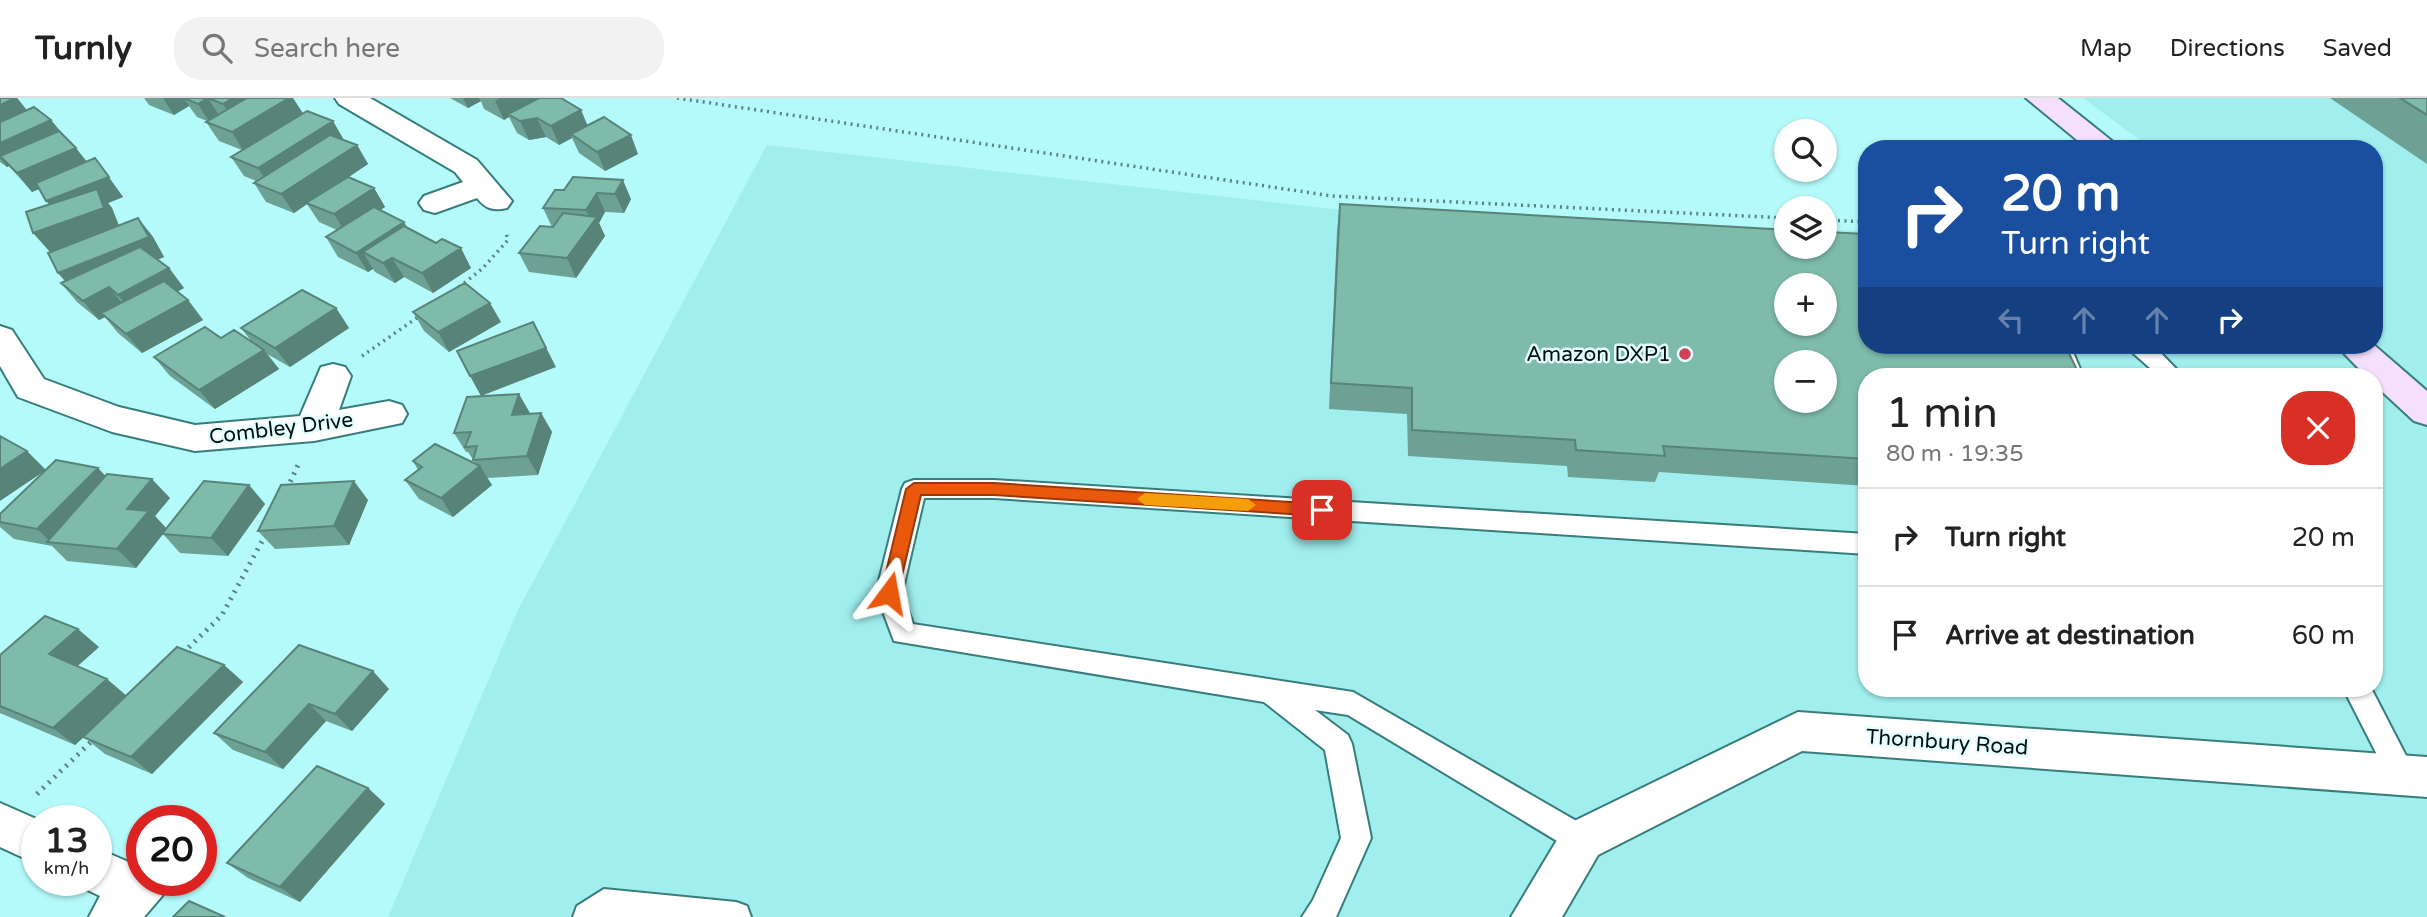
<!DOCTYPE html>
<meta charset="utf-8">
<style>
:root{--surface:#fff;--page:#f2f2f2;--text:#222;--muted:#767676;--line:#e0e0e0}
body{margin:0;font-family:"Varela Round",sans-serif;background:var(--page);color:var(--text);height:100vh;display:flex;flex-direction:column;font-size:26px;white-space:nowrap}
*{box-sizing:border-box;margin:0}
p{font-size:23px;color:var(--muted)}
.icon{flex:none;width:38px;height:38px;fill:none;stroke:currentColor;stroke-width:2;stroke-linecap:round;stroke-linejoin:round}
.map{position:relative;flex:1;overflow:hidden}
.panel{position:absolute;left:1858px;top:270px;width:525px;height:329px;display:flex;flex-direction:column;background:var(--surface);border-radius:28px;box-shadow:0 2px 5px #0004}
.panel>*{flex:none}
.top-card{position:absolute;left:1858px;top:42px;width:525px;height:214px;border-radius:28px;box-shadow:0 2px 5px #0004;background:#1a4fa0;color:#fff;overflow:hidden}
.tools{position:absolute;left:1774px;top:21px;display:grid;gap:14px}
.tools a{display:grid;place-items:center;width:63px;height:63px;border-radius:50%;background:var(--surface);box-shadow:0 2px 5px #0004;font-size:35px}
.speed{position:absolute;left:21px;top:707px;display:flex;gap:14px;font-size:35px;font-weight:700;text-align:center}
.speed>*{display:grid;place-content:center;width:91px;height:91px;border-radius:50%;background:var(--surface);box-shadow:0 2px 5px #0004;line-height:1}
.speed small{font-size:18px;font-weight:400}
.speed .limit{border:10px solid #d22;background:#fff;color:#111}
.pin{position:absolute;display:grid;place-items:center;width:60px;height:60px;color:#fff;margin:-30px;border-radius:14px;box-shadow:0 4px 10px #0006}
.me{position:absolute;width:77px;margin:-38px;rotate:13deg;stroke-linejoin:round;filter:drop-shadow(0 0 5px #0008)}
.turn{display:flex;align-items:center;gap:24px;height:147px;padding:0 28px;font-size:32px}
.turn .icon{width:91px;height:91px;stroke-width:2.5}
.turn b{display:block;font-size:49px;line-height:60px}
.lanes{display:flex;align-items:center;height:66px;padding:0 28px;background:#0003;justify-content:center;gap:35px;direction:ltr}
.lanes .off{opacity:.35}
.round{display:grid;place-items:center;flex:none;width:74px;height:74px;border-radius:28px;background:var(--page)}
.headline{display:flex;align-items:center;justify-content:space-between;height:119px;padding:0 28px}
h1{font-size:42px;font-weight:600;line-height:52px}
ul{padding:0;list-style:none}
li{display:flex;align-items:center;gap:21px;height:98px;padding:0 28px;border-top:2px solid var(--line)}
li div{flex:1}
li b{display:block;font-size:26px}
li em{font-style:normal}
header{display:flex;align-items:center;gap:42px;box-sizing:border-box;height:98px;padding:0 35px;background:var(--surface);border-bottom:2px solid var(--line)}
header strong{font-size:33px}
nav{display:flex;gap:38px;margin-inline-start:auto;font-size:24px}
.search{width:490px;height:63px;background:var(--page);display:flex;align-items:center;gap:18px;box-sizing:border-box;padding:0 24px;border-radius:28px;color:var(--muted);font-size:26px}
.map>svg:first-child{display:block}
.built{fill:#a0eeee;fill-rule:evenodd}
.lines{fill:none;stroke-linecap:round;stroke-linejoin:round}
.service-casing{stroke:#397c7c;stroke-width:4}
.minor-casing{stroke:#397c7c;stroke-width:4}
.secondary-casing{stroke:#397c7c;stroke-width:4}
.path-far1{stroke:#598383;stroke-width:3.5;stroke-dasharray:2 4.5;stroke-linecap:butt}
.path{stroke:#598383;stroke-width:5;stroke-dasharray:2 6;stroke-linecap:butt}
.service{fill:#fff;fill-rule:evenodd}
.minor{fill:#fff;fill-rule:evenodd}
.secondary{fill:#f4dffc;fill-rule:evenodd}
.wall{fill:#6ca193}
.shaded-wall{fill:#588378}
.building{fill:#7ebbab;stroke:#588378;stroke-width:2;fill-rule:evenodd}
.route{fill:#ea580c;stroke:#983908;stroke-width:2}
.slow{fill:#f59e0b}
.poi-dot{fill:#d14056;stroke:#e4fefe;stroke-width:2.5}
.labels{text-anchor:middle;stroke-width:5;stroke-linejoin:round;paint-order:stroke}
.poi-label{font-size:21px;fill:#000f0f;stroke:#e4fefe;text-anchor:end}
.street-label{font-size:21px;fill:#000f0f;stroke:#e4fefe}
</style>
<header>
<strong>Turnly</strong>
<div class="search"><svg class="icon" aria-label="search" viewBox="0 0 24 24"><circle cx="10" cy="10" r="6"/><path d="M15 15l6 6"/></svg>Search here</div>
<nav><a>Map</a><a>Directions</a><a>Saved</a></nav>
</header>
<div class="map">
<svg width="2427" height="819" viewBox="0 0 2427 819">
<rect width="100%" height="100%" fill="#b5fafa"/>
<path class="built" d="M 2083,0 L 2427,0 L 2427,819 L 388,819 L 518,512 L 767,47 L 1333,111 L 1787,130 L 1787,149 L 1825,149 L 1825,132 L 1867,133 L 1867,247 L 2375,247 L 2375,51 L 2152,51 ZM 1787,187 L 1825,187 L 1825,226 L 1787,226 ZM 1787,264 L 1825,264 L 1825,303 L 1787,303 ZM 1867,278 L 2375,278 L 2375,590 L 1867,590 Z"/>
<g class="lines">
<g class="service-casing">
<path id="service" d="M 2051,247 L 2081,247 L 2073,254 L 2083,278 L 2061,278 L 2049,250 Z
M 2124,247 L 2153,247 L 2183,278 L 2159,278 Z
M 914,382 L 994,382 L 1867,436 L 1867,456 L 994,400 L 924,400 L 902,495 L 913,526 L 1353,594 L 1592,732 L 1597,742 L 1592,752 L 1582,756 L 1572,752 L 1348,617 L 1315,612 L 1348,637 L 1352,646 L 1371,740 L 1336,819 L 1302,819 L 1313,802 L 1341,740 L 1325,652 L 1264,604 L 894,543 L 876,495 L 902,391 L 905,385 Z
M 2343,590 L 2371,590 L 2416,677 L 2412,686 L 2402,690 L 2392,686 Z
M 604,791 L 736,804 L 747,808 L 751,819 L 573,819 L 577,808 Z"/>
</g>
<g class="minor-casing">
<path id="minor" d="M 335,0 L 370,0 L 477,62 L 512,103 L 507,110 C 493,113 486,111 477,100 L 435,115 L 424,112 L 419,105 L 424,98 L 463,84 L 455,74 L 339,6 Z
M 0,228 L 12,232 L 44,281 L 119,309 L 195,327 L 300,318 L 321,269 L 333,266 L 345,269 L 351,278 L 339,312 L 389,303 L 402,307 L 407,316 L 402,325 L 314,343 L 195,353 L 112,334 L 18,299 L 0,268 Z
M 1798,614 L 2427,659 L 2427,699 L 1802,653 L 1598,757 L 1562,819 L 1511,819 L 1566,727 Z
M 0,705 L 41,723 L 37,723 L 37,766 L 0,749 Z
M 96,750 L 131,765 L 142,761 L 142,782 L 169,782 L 162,798 L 144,819 L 89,819 L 100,798 L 79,788 L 77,782 L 96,782 Z"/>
</g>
<g class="secondary-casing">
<path id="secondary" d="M 2026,0 L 2058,0 L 2122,51 L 2088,51 Z
M 2336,247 L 2374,247 L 2427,293 L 2427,327 L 2414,323 L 2375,287 L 2375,278 L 2366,278 Z"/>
</g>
<path class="path-far1" d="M 677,0 L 1332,98 L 1787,120
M 1825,122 L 1867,124
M 459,189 L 482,171 L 508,142 L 506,135
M 362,258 L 421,217"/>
<path class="path" d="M 287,391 L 298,367
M 183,555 L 222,517 L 267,434
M 37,696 L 94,641"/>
<use href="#service" class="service"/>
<use href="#minor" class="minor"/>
<use href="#secondary" class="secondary"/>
</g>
<path class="wall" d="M 0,0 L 17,0 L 27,12 L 51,22 L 87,64 L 95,60 L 123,99 L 108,105 L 112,110 L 119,127 L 138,120 L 153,139 L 164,159 L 157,162 L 169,170 L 184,190 L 177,194 L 188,202 L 203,222 L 142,255 L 118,235 L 105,219 L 99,222 L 77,204 L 61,185 L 65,183 L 58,175 L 50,154 L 49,106 L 39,91 L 32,94 L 9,68 L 7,69 L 0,64 Z
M 144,0 L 293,0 L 302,15 L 344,42 L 357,47 L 368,66 L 349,79 L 374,90 L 385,109 L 380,112 L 404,124 L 407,130 L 471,170 L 433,195 L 404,179 L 395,185 L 375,174 L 373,171 L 368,174 L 338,159 L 326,139 L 337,132 L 319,124 L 307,106 L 294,115 L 266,104 L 254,85 L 256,83 L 244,78 L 231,59 L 242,52 L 219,43 L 206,24 L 207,23 L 197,19 L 189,8 L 174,17 L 149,7 Z
M 450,0 L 561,0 L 581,12 L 587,27 L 638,56 L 605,73 L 579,55 L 572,40 L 559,47 L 546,39 L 529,42 L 517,35 L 509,19 L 504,22 L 484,11 L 481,3 L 468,10 Z
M 2330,0 L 2427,0 L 2427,66 Z
M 573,79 L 631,101 L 624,115 L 605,114 L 599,125 L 605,138 L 576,180 L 529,174 L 519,155 L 552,129 L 543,110 L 564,92 Z
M 1340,106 L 1867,278 L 1867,388 L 1659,374 L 1655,384 L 1568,379 L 1567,368 L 1408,358 L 1407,316 L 1329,311 L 1337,133 Z
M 336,210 L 349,230 L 290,269 L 267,256 L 279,271 L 215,311 L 170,278 L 154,259 L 221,240 L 252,244 L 241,230 Z
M 413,214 L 501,224 L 449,254 L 424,233 Z
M 530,315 L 541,315 L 552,334 L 538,377 L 487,380 L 492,387 L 453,419 L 419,401 L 405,382 L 418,372 L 413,363 L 476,366 L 468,354 L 466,354 L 454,335 Z
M 46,372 L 106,378 L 170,400 L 155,418 L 166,431 L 249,387 L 265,406 L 228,458 L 180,455 L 163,436 L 136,470 L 67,463 L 52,448 L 14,441 L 0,429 L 0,416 Z
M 368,402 L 349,447 L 275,451 L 258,433 Z
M 299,547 L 389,591 L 352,633 L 326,623 L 283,671 L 233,652 L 214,635 Z
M 99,549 L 77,568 L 127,598 L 224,567 L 243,584 L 152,676 L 105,656 L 84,639 L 75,647 L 0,615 L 0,557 Z
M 368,690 L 385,706 L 300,804 L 248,780 L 227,765 Z"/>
<path class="shaded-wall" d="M 15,0 L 17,0 L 31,18 L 0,34 L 0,7 Z
M 163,0 L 203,0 L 184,0 L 189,8 L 174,17 Z
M 208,0 L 220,19 L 210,25 L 198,6 Z
M 233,0 L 278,0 L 235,25 L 223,6 Z
M 289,0 L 293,0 L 304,17 L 244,54 L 232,34 Z
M 463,0 L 479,0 L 481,3 L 468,10 Z
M 500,0 L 544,0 L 508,16 L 509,19 L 504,22 L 495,3 Z
M 581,12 L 589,31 L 571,36 L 572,40 L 559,47 L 551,28 Z
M 537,20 L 546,39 L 529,42 L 520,23 Z
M 51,22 L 66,41 L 0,58 L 0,45 Z
M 333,23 L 344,42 L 270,89 L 258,70 Z
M 631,37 L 638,56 L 605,73 L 597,54 Z
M 357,47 L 368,66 L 308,106 L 306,105 L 307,106 L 294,115 L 281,96 Z
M 76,50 L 91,69 L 32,94 L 17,75 Z
M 0,58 L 9,68 L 7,69 L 0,60 Z
M 95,60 L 123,99 L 108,105 L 112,110 L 119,129 L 50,154 L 33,135 L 62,122 L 46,103 Z
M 623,82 L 631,101 L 624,115 L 615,96 Z
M 374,90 L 385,109 L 346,136 L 334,116 Z
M 597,95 L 605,114 L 599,125 L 605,138 L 576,180 L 567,160 L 592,125 L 586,112 Z
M 138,120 L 153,139 L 164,159 L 75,194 L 58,175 Z
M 404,124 L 415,144 L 363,154 L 373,171 L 368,174 L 356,155 Z
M 461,150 L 471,170 L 433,195 L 422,175 Z
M 392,160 L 404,179 L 395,185 L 383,165 Z
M 169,170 L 184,190 L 134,216 L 118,197 Z
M 109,189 L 125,209 L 101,215 L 105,219 L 99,222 L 83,203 Z
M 188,202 L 203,222 L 142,255 L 126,236 Z
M 490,205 L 501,224 L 449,254 L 438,234 Z
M 336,210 L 349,230 L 290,269 L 275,250 Z
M 533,224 L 556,269 L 481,298 L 470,278 Z
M 264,252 L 279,271 L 215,311 L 199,292 Z
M 519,296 L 530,315 L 523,336 L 512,317 Z
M 541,315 L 552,334 L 538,377 L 527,358 Z
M 27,353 L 46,372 L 0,403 L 0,371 Z
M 480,368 L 492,387 L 453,419 L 441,400 Z
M 98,370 L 116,389 L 52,445 L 37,431 Z
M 152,381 L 170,400 L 155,418 L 167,431 L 136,470 L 117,451 L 127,411 Z
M 354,383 L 368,402 L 349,447 L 334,428 Z
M 249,387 L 265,406 L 228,458 L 211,440 Z
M 78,531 L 99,549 L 71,574 L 49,556 Z
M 224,567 L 243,584 L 152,676 L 131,659 Z
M 373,573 L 389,591 L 352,633 L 335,616 Z
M 107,581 L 127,598 L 75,647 L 53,630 Z
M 309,606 L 326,623 L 283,671 L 265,654 Z
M 368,690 L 385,706 L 300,804 L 280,789 Z"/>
<path class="building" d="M 0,0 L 15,0 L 0,7 Z
M 184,0 L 207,0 L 198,6 Z
M 208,0 L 233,0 L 223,6 Z
M 247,0 L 289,0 L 232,34 L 206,24 Z
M 539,0 L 561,0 L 581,12 L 551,28 L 537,20 L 520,23 L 508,16 Z
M 2400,0 L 2427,0 L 2427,17 Z
M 34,9 L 51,22 L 0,45 L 0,24 Z
M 307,13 L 333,23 L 258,70 L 231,59 Z
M 604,19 L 631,37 L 597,54 L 571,36 Z
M 59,33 L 76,50 L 17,75 L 0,58 Z
M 330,37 L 357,47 L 281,96 L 254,85 Z
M 95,60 L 109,79 L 46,103 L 36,85 Z
M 348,79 L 374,90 L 334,116 L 306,105 Z
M 573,79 L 623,82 L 615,96 L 597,95 L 586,112 L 543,110 L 555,92 L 564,92 Z
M 97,91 L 104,110 L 33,135 L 26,114 Z
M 1340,106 L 1787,132 L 1787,149 L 1825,149 L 1825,134 L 1867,136 L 1867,247 L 2065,247 L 2080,278 L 1867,278 L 1867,361 L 1663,348 L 1665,358 L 1576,352 L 1575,342 L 1412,332 L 1412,290 L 1331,285 ZM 1787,187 L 1825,187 L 1825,226 L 1787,226 ZM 1787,264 L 1825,264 L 1825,303 L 1787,303 Z
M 374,109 L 404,124 L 356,155 L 326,139 Z
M 563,115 L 597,119 L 567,160 L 519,155 L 540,128 L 553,129 Z
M 138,120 L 149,139 L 58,175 L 48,155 Z
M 404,128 L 436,145 L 442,141 L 461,150 L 422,175 L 392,160 L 383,165 L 363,154 Z
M 140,149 L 169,170 L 118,197 L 109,189 L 83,203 L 61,185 Z
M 164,183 L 188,202 L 126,236 L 101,215 Z
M 465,185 L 490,205 L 438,234 L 413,214 Z
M 302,192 L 336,210 L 275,250 L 241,230 Z
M 533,224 L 546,250 L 470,278 L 457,253 Z
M 205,229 L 221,240 L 234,232 L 264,252 L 199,292 L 154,259 Z
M 519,296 L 512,317 L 541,315 L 527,358 L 473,362 L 477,348 L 465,349 L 471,334 L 454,335 L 467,299 Z
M 0,338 L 27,353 L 0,371 Z
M 435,346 L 480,368 L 441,400 L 405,382 L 422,369 L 413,363 Z
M 56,362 L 98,370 L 37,431 L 0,424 L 0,416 Z
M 107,376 L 152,381 L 127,411 L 149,413 L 117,451 L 47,444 Z
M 204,383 L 249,387 L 211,440 L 162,436 Z
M 354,383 L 334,428 L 258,433 L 281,387 Z
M 45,518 L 78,531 L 49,556 L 107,581 L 53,630 L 0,608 L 0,557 Z
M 299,547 L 373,573 L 335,616 L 309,606 L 265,654 L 214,635 Z
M 177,549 L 224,567 L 131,659 L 83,639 Z
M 317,668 L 368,690 L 280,789 L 227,765 Z
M 189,803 L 225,819 L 173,819 Z"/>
<path class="route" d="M 914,385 L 994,385 L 1322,406 L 1330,412 L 1322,418 L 994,397 L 921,397 L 898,495 L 889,501 L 881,495 L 906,391 Z"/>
<path class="slow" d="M 1145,395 L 1248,401 L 1256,407 L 1248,413 L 1145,407 L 1137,401 Z"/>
<circle class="poi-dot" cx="1685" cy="256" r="7"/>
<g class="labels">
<g class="poi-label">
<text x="1671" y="263">Amazon DXP1</text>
</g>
<g class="street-label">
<text transform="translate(281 330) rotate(-7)" y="7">Combley Drive</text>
<text transform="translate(1947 644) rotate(4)" y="7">Thornbury Road</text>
</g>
</g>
</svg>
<div class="tools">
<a><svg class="icon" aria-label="search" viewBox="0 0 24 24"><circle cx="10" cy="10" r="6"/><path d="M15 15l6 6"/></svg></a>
<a><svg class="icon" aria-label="layers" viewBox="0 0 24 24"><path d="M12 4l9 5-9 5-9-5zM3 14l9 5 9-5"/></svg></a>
<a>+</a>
<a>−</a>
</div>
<div class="speed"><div>13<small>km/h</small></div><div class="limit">20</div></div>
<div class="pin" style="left:1322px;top:412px;background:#d93025"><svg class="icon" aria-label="arrive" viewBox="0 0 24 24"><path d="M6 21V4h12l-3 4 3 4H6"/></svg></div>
<svg class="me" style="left:889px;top:495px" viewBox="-20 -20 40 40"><path d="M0-17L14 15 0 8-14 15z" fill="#ea580c" stroke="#fff" stroke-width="4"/></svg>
<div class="top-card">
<div class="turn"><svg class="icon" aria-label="right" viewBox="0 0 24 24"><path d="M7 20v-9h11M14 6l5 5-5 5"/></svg><div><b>20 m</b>Turn right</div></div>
<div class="lanes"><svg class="icon off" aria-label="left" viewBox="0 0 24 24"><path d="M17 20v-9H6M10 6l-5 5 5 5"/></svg><svg class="icon off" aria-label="ahead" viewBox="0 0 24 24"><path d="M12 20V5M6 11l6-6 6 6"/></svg><svg class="icon off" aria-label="ahead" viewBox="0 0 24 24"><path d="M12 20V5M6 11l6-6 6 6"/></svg><svg class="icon" aria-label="right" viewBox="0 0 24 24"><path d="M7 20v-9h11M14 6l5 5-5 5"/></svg></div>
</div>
<section class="panel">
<div class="headline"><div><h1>1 min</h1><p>80 m · 19:35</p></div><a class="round" style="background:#d93025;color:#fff"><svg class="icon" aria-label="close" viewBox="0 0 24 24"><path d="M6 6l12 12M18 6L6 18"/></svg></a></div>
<ul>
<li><svg class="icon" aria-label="right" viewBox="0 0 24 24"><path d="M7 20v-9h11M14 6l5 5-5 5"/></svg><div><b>Turn right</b></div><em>20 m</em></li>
<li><svg class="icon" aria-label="arrive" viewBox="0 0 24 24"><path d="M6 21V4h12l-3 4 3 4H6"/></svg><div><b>Arrive at destination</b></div><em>60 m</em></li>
</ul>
</section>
</div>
